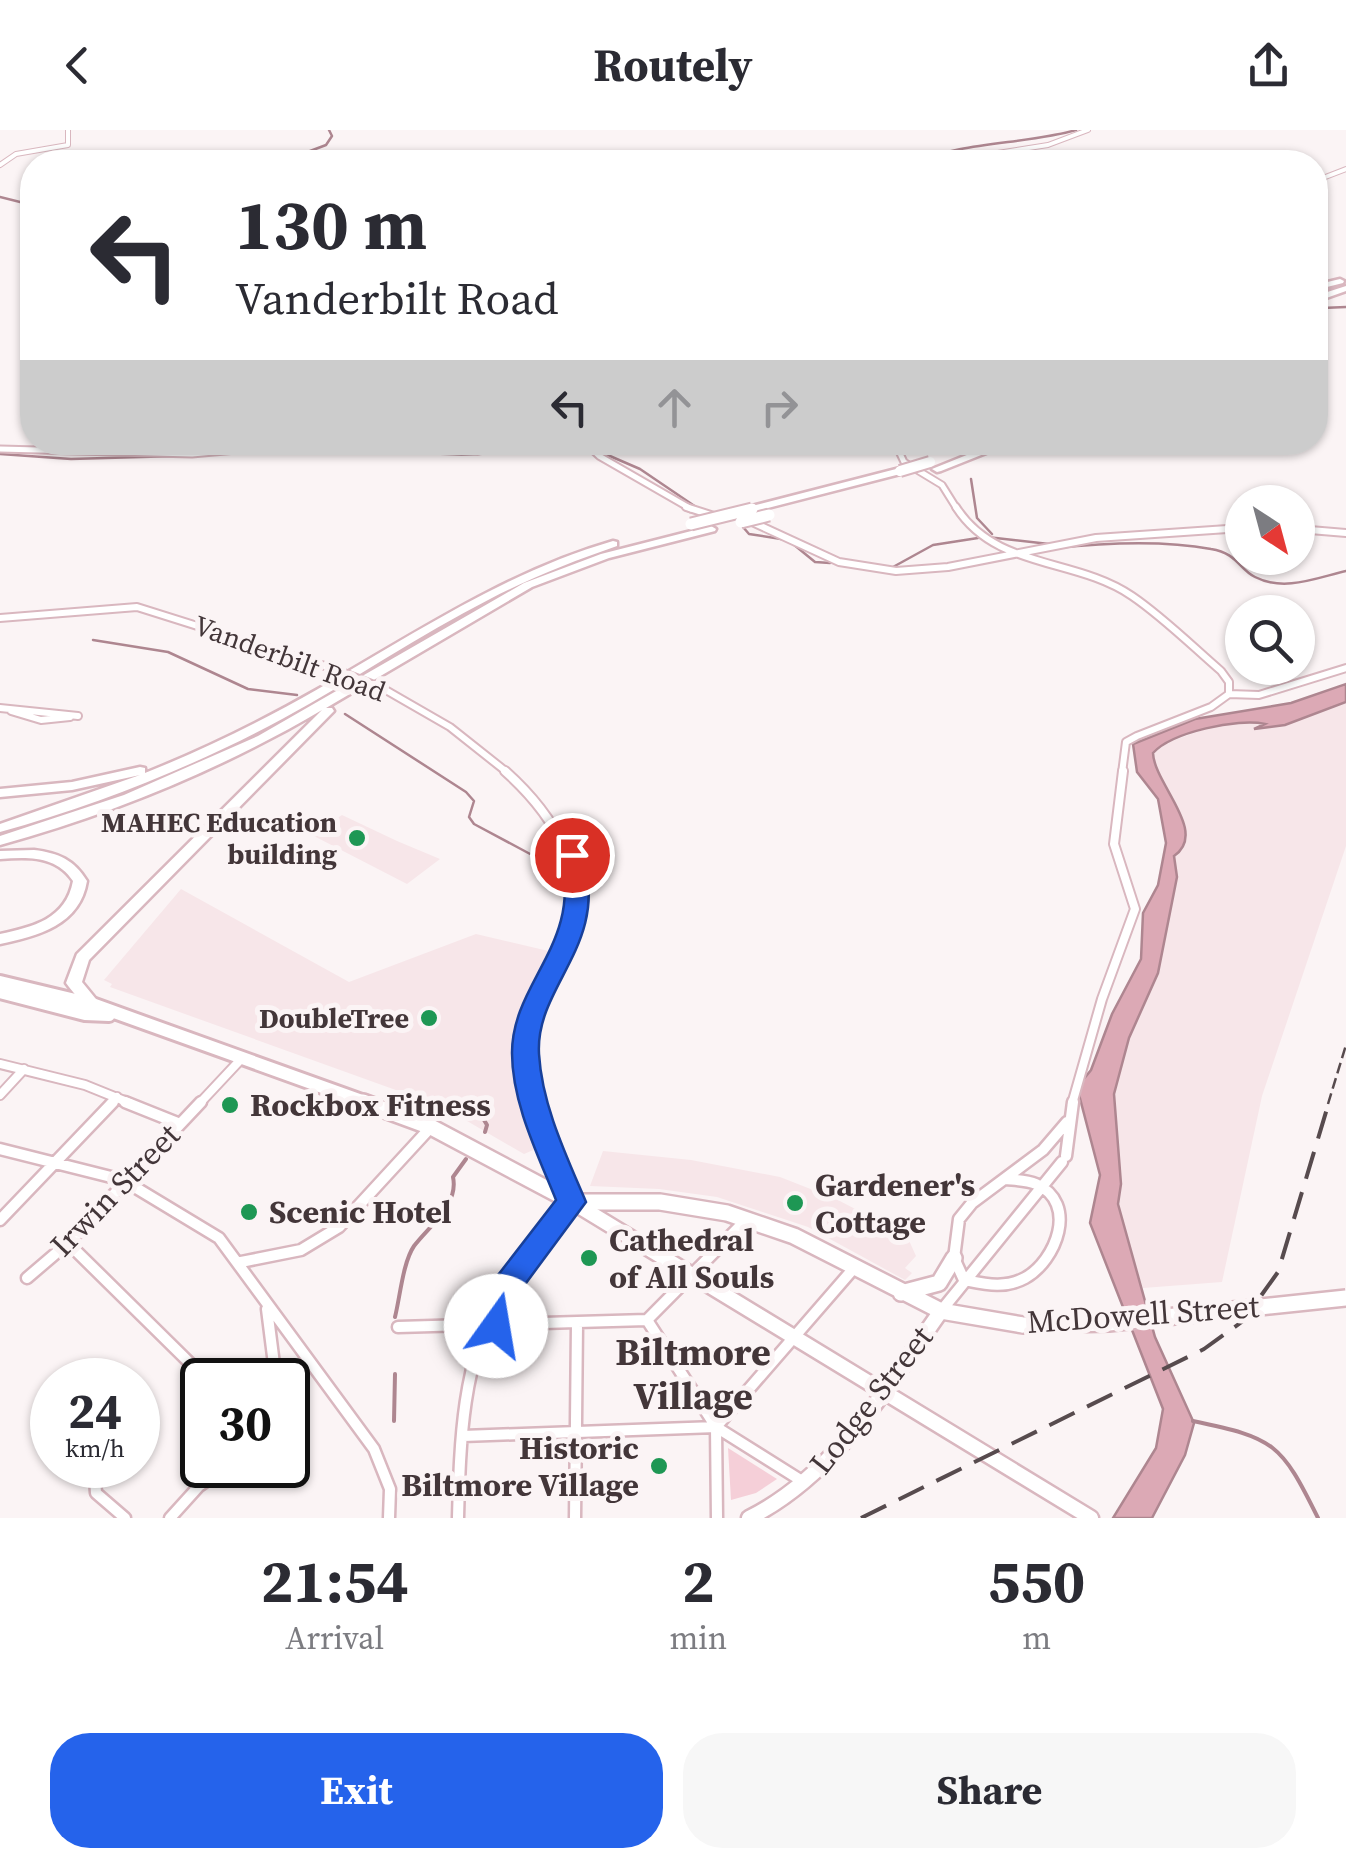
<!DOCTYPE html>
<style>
:root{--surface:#fff;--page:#f7f7f7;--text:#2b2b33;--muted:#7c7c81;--accent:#2563eb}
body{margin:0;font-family:"Source Serif 4",serif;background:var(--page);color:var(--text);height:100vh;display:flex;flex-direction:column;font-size:38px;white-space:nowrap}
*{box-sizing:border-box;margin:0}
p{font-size:32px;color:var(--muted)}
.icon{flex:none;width:55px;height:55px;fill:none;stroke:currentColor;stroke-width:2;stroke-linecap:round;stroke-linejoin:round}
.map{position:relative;height:1388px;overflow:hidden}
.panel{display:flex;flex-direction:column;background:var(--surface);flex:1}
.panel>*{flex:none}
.hud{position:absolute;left:20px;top:20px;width:1308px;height:305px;border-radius:40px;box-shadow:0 2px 8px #0004;background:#fff;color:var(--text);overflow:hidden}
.needle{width:65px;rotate:144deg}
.controls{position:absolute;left:1225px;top:355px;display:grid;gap:20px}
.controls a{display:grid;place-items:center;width:90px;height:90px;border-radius:50%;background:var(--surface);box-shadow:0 2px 8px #0004;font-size:50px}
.speed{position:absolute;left:30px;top:1228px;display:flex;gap:20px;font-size:50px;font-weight:700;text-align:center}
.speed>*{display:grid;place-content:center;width:130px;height:130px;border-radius:50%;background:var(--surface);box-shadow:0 2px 8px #0004;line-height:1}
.speed small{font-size:25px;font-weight:400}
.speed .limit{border:5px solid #111;border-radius:15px;background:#fff;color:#111}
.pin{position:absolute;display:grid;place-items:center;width:85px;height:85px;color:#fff;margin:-42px;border:5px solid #fff;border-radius:50%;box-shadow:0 2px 10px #0007}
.me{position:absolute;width:110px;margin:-55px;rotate:13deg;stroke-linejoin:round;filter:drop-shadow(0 0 8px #0008)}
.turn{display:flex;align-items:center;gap:35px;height:210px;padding:0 50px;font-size:45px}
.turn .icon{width:130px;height:130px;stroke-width:2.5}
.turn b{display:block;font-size:70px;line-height:85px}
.lanes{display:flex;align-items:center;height:95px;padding:0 50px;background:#0003;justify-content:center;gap:50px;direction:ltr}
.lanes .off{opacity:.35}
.eta{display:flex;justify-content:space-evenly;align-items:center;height:170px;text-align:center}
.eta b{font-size:60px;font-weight:700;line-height:70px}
.cta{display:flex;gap:20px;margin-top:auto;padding:20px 50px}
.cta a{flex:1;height:115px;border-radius:40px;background:var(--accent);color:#fff;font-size:40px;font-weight:700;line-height:115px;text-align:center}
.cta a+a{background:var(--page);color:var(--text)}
header{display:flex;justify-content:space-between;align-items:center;height:130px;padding:0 50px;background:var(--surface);font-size:45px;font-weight:700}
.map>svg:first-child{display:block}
.built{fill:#f7e6e9}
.green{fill:#f5cfd8}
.water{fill:#dca9b5;stroke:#ae8690;stroke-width:2.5}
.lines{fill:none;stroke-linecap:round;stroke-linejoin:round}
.stream-far1{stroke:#ae8690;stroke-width:2.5}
.stream{stroke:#ae8690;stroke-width:4}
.minor-far4-casing{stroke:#d9b7bf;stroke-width:6}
.minor-far3-casing{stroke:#d9b7bf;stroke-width:9}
.minor-far2-casing{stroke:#d9b7bf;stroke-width:10}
.minor-far1-casing{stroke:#d9b7bf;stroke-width:12}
.minor-casing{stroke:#d9b7bf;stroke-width:15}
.secondary-casing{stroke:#d9b7bf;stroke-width:19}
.primary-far1-casing{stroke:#d9b7bf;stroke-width:18}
.primary-casing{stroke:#d9b7bf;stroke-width:20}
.motorway-casing{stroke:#d9b7bf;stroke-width:5}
.minor-far4{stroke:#fff;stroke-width:4}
.minor-far3{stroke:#fff;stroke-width:5}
.minor-far2{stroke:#fff;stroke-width:6}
.minor-far1{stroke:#fff;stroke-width:8}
.minor{stroke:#fff;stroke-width:10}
.secondary{stroke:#fff;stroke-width:14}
.primary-far1{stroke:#fff;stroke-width:12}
.primary{stroke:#fff;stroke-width:15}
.motorway{fill:#fff;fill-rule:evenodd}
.rail-far1{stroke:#574b4e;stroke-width:2.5;stroke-dasharray:11 5;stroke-linecap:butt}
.rail{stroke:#574b4e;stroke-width:4;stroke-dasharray:28 14;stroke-linecap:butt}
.minor-bridge-casing{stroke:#d9b7bf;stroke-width:10;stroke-linecap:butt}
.primary-bridge-casing{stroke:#d9b7bf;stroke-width:20;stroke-linecap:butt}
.motorway-bridge-far1-casing{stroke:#d9b7bf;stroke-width:14;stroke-linecap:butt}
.motorway-bridge-casing{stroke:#d9b7bf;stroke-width:15;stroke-linecap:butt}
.minor-bridge{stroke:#fff;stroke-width:6}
.primary-bridge{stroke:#fff;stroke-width:15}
.motorway-bridge-far1{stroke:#fff;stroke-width:10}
.motorway-bridge{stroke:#fff;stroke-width:11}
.route{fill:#2563eb;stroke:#184099;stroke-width:2.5}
.poi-dot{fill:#1e9754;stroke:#fbf4f5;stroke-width:4}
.labels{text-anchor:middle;stroke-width:10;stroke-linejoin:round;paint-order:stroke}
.street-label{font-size:28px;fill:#433639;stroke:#fbf4f5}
.poi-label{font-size:28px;font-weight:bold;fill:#433639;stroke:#fbf4f5;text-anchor:end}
.near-poi-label{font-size:32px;font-weight:bold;fill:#433639;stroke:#fbf4f5;text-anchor:start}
.near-street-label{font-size:32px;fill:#433639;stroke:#fbf4f5}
.near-quarter-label{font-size:38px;font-weight:bold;fill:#433639;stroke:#fbf4f5}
</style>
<header><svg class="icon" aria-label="back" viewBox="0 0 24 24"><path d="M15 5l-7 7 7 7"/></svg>Routely<svg class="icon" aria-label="share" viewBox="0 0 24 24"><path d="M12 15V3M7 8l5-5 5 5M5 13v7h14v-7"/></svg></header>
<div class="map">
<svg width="1346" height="1388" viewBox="0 0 1346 1388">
<rect width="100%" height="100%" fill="#fbf4f5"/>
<path class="built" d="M 1346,572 L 1346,716 L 1262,966 L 1222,1152 L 1143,1158 L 1120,1086 L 1114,964 L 1129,908 L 1158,843 L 1177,747 L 1174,726 L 1185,710 L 1186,696 L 1173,667 L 1154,641 L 1153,623 L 1169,612 L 1225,592 L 1251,590 L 1285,595 Z
M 342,685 L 397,711 L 440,729 L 407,754 L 312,705 Z
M 181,759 L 349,852 L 476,804 L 557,823 L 527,875 L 516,914 L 516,937 L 538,1018 L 524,1024 L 443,977 L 110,857 L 112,854 L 104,850 Z
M 603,1021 L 691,1030 L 780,1047 L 836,1069 L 907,1106 L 916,1126 L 905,1138 L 912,1143 L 905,1150 L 808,1097 L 717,1067 L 659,1059 L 590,1056 Z"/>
<path class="green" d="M 728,1318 L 777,1349 L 756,1363 L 731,1370 Z"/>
<path class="water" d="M 1346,554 L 1346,572 L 1285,595 L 1254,599 L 1265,594 C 1238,588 1172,602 1153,623 C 1154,654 1209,702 1174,726 L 1177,747 L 1158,843 L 1129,908 L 1114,964 L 1121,1054 L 1118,1074 L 1155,1207 L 1194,1293 L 1185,1325 L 1152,1388 L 1113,1388 L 1156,1318 L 1163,1279 L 1090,1093 L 1100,1045 L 1077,957 L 1091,940 L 1112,884 L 1141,829 L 1143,783 L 1158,755 L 1166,713 L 1158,669 L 1137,642 L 1133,614 L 1195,589 L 1291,573 Z"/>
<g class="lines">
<path class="stream-far1" d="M 281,32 L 326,15 L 332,6 L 329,0
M 919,32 C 958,12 1028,14 1076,0
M 0,67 L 32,75
M 1322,178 L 1346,177
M 378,312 C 444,332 496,325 562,312
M 319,315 L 375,312
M 596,320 L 640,339 L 696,377
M 180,321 L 223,312
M 0,324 L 71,329 L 177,326
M 971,349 L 977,388 L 992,404
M 743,397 L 749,404 L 781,409
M 987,407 L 1049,414
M 793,414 L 815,432 L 830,433
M 1055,418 C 1104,413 1162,410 1211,419 C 1237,423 1239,439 1255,447 C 1284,462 1316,448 1346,441
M 865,434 L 881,436
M 893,437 L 933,415 L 978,408
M 93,510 L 168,522 L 248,559 L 297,565
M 345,584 L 466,662 L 474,671 L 469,687 L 474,694 L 532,725 L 554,754 L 553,761"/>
<path class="stream" d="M 474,973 L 487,995 L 485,1002
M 395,1187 C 400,1167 403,1132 414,1116 C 429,1096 459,1075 453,1047 L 466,1029
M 394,1291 L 395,1244
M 1193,1291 C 1275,1308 1281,1313 1318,1388"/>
<g class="minor-far4-casing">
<path id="minor-far4" d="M 940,32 L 1048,15 L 1088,0
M 0,35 L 16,24 L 68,15 L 68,0
M 1315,51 L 1346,39"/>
</g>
<g class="minor-far3-casing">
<path id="minor-far3" d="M 413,312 L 478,321 L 514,312
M 584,312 L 599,326 L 691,379
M 902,312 L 897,317 L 904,332 L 942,355 L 957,379
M 0,319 L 192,324 L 323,312"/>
</g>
<g class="minor-far2-casing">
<path id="minor-far2" d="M 686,377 L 714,386
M 956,377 C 996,440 1075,427 1132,466 C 1163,487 1192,516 1221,541 L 1229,552 L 1229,564
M 752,392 L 839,432 L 896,441 L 948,437 L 1096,408 L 1242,398
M 1298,399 L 1346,403
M 0,488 L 137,477 L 331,538
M 384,559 L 450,597 L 508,643
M 0,578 L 78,586
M 11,581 L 41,590 L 70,587
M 1122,643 L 1126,612 L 1137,606 L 1211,577 L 1229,564 L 1259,565 L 1346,538"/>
</g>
<g class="minor-far1-casing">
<path id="minor-far1" d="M 505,641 C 552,683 595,747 567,811 C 554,840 535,866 528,897 C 523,923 527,949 533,974
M 0,934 L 85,955 L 132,974
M 0,965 L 24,939
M 110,974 L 117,967
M 199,974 L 243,927
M 1072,974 L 1102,869 L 1135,779 L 1114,714 L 1123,641"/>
</g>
<g class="minor-casing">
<path id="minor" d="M 125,972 L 180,994
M 0,1019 L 123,1050 L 219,1108 L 374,1319 L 390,1359 L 389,1388
M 1066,1026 L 1073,972
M 1005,1049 C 1014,1050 1027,1050 1036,1054 C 1079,1073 1056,1131 1025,1148 C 1005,1159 985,1154 964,1150 L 954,1128 L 959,1089 L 972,1073 L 1043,1020 L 1067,992
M 0,1090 L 113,972
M 68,1113 L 207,1250
M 241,1132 L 301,1120 L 339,1097 L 431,997
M 27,1148 L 68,1113 L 201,972
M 267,1179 L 276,1250
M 941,1181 L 1062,1032
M 647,1190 L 716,1297 L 802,1351
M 398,1197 L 647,1190 L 746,1090
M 716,1297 L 717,1388
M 463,1306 L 716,1297 L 854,1138
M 94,1335 L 96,1363 L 125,1388
M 170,1388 L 199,1356 L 229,1335
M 458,1388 C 460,1312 462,1231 501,1163 C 520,1130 548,1102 572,1072 L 532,972
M 575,1388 L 577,1194"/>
</g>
<g class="secondary-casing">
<path id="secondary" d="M 577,1075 L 1091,1388
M 749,1388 C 835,1345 887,1257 941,1181"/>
</g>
<g class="primary-far1-casing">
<path id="primary-far1" d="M 0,852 L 92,874 L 370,974
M 0,862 L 85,884 L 109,885"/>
</g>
<g class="primary-casing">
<path id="primary" d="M 363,972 L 431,997 L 572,1072 L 660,1072 L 727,1083 L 794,1106 L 941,1181 L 1023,1195
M 901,1163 L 939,1153 L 954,1128"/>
</g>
<g class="motorway-casing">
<path id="motorway" d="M 1340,149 L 1344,151 L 1343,153 L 1315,160 L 1315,155 Z
M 1346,156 L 1346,161 L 1315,172 L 1315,166 Z
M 999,312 L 1014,312 L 941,341 L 937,342 L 932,339 Z
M 900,338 L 905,341 L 904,343 L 752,382 L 747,379 L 748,377 Z
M 711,396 L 716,399 L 715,401 L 609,428 L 532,457 L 326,578 L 332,578 L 334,581 L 89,830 L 82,852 L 100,874 L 98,878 L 86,878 L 69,857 L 66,853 L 77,824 L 322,580 C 222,639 112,684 0,715 L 0,706 L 124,665 L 258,606 L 524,453 L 601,424 Z
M 613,411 L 617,412 L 617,416 C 573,431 531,448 490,469 C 419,505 354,550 284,588 C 195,636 98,675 0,702 L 0,694 L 140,645 L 72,660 L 0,667 L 0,659 L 72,652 L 140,637 L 145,638 L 145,643 C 205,619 262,591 318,559 C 414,504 506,442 613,411 Z
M 34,720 C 59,723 74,730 87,751 C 80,795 38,806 0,814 L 0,804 C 33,797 66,789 73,751 C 56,725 27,727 0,729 L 0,721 Z"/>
</g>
<use href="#minor-far4" class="minor-far4"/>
<use href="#minor-far3" class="minor-far3"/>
<use href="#minor-far2" class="minor-far2"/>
<use href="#minor-far1" class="minor-far1"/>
<use href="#minor" class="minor"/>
<use href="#secondary" class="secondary"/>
<use href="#primary-far1" class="primary-far1"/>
<use href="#primary" class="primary"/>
<use href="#motorway" class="motorway"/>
<path class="rail-far1" d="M 1328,974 L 1346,915"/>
<path class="rail" d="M 861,1388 L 1204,1219 L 1243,1191 L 1278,1142 L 1329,972"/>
<g class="minor-bridge-casing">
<path id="minor-bridge" d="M 331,538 L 384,559"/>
</g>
<g class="primary-bridge-casing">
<path id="primary-bridge" d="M 1023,1195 L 1109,1193 L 1346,1168"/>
</g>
<g class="motorway-bridge-far1-casing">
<path id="motorway-bridge-far1" d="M 900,341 L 930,332"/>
</g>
<g class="motorway-bridge-casing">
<path id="motorway-bridge" d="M 741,392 L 769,385
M 691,394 L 752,379"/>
</g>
<use href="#minor-bridge" class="minor-bridge"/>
<use href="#primary-bridge" class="primary-bridge"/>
<use href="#motorway-bridge-far1" class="motorway-bridge-far1"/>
<use href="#motorway-bridge" class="motorway-bridge"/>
</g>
<path class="route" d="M 572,718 L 583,725 C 610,816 535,855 539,924 C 542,975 566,1025 586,1072 L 512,1172 L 508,1205 L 488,1209 L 477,1205 L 472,1196 L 488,1158 L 556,1070 C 538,1025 512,973 512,923 C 512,851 584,813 560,725 Z"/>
<g class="poi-dot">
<circle cx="357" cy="708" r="10"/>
<circle cx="429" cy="888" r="10"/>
<circle cx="230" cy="975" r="10"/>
<circle cx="795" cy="1073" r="10"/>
<circle cx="249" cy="1082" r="10"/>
<circle cx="589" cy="1128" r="10"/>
<circle cx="659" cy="1336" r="10"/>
</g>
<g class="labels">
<g class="street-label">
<text transform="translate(290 528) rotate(20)" y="10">Vanderbilt Road</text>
</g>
<g class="poi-label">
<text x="337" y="702">MAHEC Education<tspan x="337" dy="32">building</tspan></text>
<text x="409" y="898">DoubleTree</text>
</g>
<g class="near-poi-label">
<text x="250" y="986">Rockbox Fitness</text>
<text x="815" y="1066">Gardener's<tspan x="815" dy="37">Cottage</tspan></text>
<text x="269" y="1093">Scenic Hotel</text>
<text x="609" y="1121">Cathedral<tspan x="609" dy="37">of All Souls</tspan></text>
<text x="639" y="1329" text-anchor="end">Historic<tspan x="639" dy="37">Biltmore Village</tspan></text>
</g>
<g class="near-street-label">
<text transform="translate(115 1060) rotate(-46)" y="11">Irwin Street</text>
<text transform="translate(1143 1184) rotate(-4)" y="11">McDowell Street</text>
<text transform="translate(871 1270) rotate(-52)" y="11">Lodge Street</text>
</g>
<g class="near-quarter-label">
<text x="693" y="1235">Biltmore<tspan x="693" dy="44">Village</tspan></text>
</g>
</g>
</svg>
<div class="controls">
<a><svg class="needle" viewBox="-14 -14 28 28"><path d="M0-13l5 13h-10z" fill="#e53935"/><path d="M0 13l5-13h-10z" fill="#7c7c81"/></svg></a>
<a><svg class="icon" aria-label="search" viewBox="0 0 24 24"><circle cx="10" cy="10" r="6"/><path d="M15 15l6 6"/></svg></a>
</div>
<div class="speed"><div>24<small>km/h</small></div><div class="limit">30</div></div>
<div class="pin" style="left:572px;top:725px;background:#d93025"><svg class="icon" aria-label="arrive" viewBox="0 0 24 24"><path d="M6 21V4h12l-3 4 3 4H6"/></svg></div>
<svg class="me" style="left:496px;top:1196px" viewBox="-20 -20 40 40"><circle r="19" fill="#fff"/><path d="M0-13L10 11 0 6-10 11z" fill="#2563eb"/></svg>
<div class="hud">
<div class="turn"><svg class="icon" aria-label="left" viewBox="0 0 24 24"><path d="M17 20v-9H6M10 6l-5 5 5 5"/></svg><div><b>130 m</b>Vanderbilt Road</div></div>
<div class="lanes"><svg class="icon" aria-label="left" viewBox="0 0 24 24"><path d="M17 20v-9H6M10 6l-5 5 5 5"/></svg><svg class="icon off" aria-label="ahead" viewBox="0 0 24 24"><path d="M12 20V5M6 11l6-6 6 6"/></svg><svg class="icon off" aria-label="right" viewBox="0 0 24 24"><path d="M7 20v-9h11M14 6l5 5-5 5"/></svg></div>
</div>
</div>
<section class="panel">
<div class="eta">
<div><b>21:54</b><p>Arrival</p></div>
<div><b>2</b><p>min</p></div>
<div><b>550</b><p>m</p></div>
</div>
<div class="cta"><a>Exit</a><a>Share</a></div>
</section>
